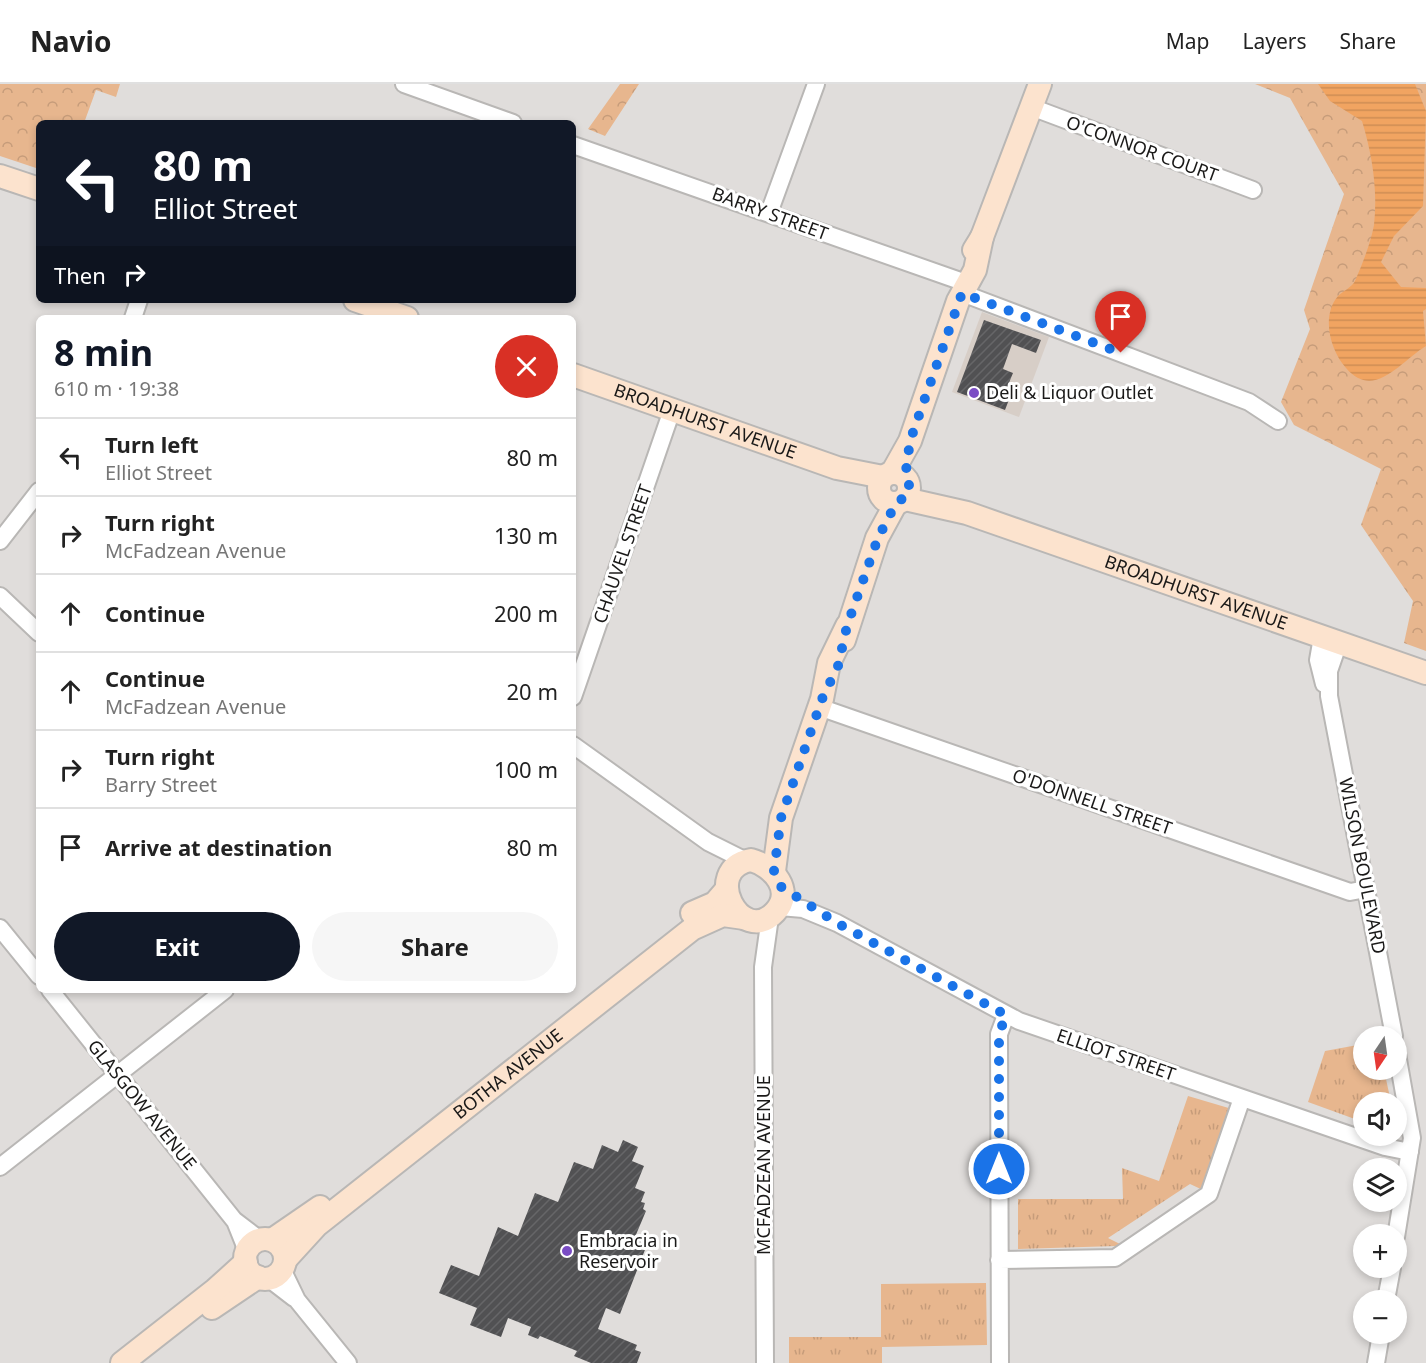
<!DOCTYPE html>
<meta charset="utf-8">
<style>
:root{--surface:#fff;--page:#f6f6f6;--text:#222;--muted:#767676;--line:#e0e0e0;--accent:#111827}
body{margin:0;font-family:"Noto Sans",sans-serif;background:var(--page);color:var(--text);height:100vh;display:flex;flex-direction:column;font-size:22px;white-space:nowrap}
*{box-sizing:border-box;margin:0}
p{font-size:20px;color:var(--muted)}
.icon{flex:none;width:33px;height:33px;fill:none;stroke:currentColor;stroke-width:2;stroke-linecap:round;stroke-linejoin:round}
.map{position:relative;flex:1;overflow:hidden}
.details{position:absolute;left:36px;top:231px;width:540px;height:678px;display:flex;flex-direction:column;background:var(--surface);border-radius:9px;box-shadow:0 3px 9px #0003}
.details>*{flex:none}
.guide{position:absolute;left:36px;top:36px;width:540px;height:183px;border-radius:9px;box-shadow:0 3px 9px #0003;background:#111827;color:#fff;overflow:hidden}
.needle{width:39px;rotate:193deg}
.buttons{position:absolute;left:1353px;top:942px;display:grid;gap:12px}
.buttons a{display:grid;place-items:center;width:54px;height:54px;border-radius:50%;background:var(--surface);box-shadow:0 3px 9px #0003;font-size:30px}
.pin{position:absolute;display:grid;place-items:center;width:51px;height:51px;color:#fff;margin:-62px -26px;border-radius:50% 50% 50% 0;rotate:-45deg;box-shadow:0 0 6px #0007}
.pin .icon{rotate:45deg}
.me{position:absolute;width:66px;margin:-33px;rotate:0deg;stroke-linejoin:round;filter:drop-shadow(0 0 4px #0008)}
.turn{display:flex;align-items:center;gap:21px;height:126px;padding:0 18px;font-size:27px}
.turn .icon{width:78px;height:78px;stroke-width:2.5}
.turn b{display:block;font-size:42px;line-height:51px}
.then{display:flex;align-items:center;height:57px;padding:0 18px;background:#0003;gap:12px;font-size:22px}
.round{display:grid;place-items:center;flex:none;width:63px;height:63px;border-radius:32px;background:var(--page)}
.head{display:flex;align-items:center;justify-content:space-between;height:102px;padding:0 18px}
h1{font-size:36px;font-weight:700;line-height:45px;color:var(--accent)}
.button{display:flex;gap:12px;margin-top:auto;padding:12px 18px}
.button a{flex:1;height:69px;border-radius:36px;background:var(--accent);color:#fff;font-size:24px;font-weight:700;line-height:69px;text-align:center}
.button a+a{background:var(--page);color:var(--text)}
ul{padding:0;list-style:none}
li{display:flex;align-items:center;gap:18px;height:78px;padding:0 18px;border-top:2px solid var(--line)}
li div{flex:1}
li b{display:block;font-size:22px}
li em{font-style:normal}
header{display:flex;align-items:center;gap:36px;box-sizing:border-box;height:84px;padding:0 30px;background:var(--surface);border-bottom:2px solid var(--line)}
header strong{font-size:28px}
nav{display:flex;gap:33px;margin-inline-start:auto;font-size:21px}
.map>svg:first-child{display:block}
.built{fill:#d7cec7}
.grass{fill:url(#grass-tufts)}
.park{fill:url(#park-crowns)}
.water{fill:url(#water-rules)}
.building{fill:url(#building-hatch)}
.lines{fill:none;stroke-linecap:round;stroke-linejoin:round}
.street-casing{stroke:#b9b7b5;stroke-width:20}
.secondary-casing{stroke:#b9b7b5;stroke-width:26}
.street{stroke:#fff;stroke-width:16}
.secondary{stroke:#fce3ce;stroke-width:22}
.route{stroke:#1a73e8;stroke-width:10;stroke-dasharray:0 18}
.poi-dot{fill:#7a4cc4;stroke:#fff;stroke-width:2}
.labels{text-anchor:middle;stroke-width:6;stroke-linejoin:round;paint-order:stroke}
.street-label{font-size:18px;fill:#1a1918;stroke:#fff}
.poi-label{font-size:18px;fill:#1a1918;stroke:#fff;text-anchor:start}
</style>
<header>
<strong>Navio</strong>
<nav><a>Map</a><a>Layers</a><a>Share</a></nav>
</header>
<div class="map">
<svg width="1426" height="1279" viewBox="0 0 1426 1279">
<defs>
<pattern id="grass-tufts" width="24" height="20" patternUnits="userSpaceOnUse" patternTransform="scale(1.5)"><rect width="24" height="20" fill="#e7b68e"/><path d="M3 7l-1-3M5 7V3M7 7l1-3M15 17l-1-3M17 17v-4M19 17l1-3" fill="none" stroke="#c69c7a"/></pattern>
<pattern id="park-crowns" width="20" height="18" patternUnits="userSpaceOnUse" patternTransform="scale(1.5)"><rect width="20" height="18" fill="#e7b68e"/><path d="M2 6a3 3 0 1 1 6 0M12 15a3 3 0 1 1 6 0" fill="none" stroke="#c69c7a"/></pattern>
<pattern id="water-rules" width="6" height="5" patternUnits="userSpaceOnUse" patternTransform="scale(1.5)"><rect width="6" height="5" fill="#f1a461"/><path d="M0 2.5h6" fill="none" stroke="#ce8d54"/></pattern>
<pattern id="building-hatch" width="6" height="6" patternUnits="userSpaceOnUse" patternTransform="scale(1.5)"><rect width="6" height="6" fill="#515153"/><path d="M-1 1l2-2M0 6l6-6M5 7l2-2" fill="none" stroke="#666668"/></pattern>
</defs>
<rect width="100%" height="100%" fill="#e0dddb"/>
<path class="built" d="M 982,228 L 1049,253 L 1019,333 L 952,308 Z"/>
<path class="grass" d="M 1363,960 L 1364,986 L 1384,986 L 1391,1018 L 1364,1018 L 1363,1038 L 1308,1018 L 1325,967 Z
M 1188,1012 L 1232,1025 L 1205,1107 L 1190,1100 L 1108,1154 L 1120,1160 L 1116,1162 L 1018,1165 L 1018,1115 L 1123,1115 L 1122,1084 L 1159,1097 Z
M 986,1199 L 987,1261 L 882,1263 L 882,1279 L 789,1279 L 789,1253 L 881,1253 L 881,1200 Z"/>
<path class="park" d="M 0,0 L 120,0 L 116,13 L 96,6 L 84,39 L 39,39 L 39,85 L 0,72 Z
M 620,0 L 639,0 L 605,52 L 588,45 Z
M 1255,0 L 1426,0 L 1426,567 L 1404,559 L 1413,517 L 1361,441 L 1381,385 L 1294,341 L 1281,318 L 1310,245 L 1304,226 L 1344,110 L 1290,14 Z"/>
<path class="water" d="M 1318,0 L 1415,0 L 1426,27 L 1423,122 L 1394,152 L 1381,178 L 1401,203 L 1426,204 L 1426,225 L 1423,227 L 1426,262 C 1401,277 1374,317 1346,284 C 1330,266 1321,232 1338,212 C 1343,207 1352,203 1355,197 C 1362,181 1371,158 1374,141 C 1378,105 1372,70 1362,37 L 1330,17 Z"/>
<path class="building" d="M 984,236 L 1041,256 L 1036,269 L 1012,260 L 1003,285 L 1013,289 L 1004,311 L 1010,313 L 1005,326 L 957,308 Z
M 623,1056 L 638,1063 L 632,1077 L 644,1082 L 635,1104 L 645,1108 L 641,1118 L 645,1119 L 643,1125 L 646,1127 L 635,1153 L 648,1158 L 620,1230 L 606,1224 L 598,1245 L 637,1261 L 635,1266 L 641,1268 L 637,1279 L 591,1279 L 574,1272 L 577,1267 L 540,1252 L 538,1255 L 528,1251 L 531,1243 L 508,1234 L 501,1253 L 470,1241 L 477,1224 L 439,1209 L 451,1181 L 479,1192 L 498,1143 L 518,1152 L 535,1109 L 558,1118 L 574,1078 L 593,1085 L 602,1061 L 618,1068 Z"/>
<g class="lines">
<g class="street-casing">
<path id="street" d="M 404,0 L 513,39
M 1031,23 L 1253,106
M 573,61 L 966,199
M 769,129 L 816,0
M 962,209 L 1249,318 L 1278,337
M 133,234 L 139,216
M 0,457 L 39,407
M 0,512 L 39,549
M 1322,553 L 1318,576 L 1324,600
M 1339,558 L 1329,587 L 1329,612 L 1394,952
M 573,613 L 672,326
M 819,623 L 1350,808 L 1366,805
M 573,661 L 708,758 L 746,777
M 780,823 L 803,825 L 837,839 L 1019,937 L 1385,1063 L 1410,1068
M 0,844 L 39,892
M 50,906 L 234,1136 L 260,1156
M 1396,964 L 1412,1054 L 1396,1153
M 0,1083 L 225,906
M 235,1137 L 247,1167
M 999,1176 L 1115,1174 L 1209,1110 L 1242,1014
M 282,1185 L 297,1216 L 348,1279
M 268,1194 L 294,1214
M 1386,1216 L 1392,1184
M 765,1279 L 763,883 L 770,833
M 1000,1279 L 999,950 L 1006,931
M 1376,1279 L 1381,1250"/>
</g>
<g class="secondary-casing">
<g id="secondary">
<path d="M 0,92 L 39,105"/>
<path d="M 974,166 L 982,153 L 1040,0"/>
<path d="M 355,216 L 407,234"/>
<path id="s1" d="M 573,291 L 837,384 L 883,393"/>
<circle cx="894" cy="404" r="15"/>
<path d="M 892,389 L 910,357 L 958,217 L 975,186 L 982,153"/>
<path id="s2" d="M 905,415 L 967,429 L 1426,589"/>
<path d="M 844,556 L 877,454 L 896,419"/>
<path d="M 751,776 C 773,782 795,807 775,828 C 741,864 700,785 751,776 Z"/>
<path d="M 774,787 L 781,734 L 822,615 L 829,579 L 847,542"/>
<path d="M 692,829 L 715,819 L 727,805"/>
<circle cx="265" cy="1175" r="20"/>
<path d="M 272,1156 L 320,1123"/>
<path id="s3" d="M 285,1176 L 317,1141 L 692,845 L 723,831 L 744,834"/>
<path d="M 212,1224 L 258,1193"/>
<path d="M 122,1279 L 215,1206 L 246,1178"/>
</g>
</g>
<use href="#street" class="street"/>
<use href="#secondary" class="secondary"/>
</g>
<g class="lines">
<path class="route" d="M 999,1085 L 999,950 L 1006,931 L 837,839 L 780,802 L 774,787 L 781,734 L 822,615 L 838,582 L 847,542 L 878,454 L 896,419 L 908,411 L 909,401 L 905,394 L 910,357 L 962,209 L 1121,269"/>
</g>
<g class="poi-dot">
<circle cx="974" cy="309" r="6"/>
<circle cx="567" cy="1167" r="6"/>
</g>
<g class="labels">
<g class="street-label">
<text transform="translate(1142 65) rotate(20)" y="6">O'CONNOR COURT</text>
<text transform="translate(770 130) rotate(20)" y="6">BARRY STREET</text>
<text dy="6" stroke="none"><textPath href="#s1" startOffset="140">BROADHURST AVENUE</textPath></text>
<text transform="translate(623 470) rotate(-71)" y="6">CHAUVEL STREET</text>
<text dy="6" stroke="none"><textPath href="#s2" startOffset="306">BROADHURST AVENUE</textPath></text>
<text transform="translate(1092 718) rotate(19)" y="6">O'DONNELL STREET</text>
<text transform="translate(1362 782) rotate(79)" y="6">WILSON BOULEVARD</text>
<text transform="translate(1116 971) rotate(19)" y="6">ELLIOT STREET</text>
<text dy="6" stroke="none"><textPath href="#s3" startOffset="291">BOTHA AVENUE</textPath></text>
<text transform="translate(142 1021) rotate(51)" y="6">GLASGOW AVENUE</text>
<text transform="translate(764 1081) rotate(-90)" y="6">MCFADZEAN AVENUE</text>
</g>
<g class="poi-label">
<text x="986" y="315">Deli &amp; Liquor Outlet</text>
<text x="579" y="1163">Embracia in<tspan x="579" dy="21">Reservoir</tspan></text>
</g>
</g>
</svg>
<div class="buttons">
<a><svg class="needle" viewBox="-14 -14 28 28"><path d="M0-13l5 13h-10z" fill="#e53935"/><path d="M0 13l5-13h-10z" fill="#767676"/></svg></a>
<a><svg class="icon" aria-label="sound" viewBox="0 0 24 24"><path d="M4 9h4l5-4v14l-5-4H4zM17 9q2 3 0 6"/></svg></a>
<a><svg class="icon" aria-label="layers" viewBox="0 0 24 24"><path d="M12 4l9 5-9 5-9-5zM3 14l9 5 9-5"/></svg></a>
<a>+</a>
<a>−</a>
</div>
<div class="pin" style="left:1121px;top:269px;background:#d93025"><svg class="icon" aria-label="arrive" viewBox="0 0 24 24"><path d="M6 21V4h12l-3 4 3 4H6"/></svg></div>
<svg class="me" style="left:999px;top:1085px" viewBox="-20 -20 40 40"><circle r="17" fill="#1a73e8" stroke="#fff" stroke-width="3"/><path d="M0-11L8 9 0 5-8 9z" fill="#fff"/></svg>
<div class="guide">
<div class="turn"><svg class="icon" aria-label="left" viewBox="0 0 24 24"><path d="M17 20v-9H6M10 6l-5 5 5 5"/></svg><div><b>80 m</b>Elliot Street</div></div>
<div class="then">Then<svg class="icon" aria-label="right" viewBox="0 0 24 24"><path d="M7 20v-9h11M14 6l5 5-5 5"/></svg></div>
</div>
<section class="details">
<div class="head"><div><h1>8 min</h1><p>610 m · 19:38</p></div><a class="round" style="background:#d93025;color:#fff"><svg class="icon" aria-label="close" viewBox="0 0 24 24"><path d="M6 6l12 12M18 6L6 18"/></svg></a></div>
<ul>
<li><svg class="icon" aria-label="left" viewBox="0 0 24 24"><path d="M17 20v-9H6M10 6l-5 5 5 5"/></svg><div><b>Turn left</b><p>Elliot Street</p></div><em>80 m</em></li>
<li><svg class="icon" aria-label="right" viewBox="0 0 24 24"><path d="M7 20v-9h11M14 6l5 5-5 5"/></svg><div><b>Turn right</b><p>McFadzean Avenue</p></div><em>130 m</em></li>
<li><svg class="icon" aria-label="ahead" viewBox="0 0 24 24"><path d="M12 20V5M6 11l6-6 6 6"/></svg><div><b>Continue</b></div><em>200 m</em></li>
<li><svg class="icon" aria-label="ahead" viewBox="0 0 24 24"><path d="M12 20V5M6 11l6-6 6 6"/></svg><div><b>Continue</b><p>McFadzean Avenue</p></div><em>20 m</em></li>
<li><svg class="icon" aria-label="right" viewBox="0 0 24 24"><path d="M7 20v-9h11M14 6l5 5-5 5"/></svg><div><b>Turn right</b><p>Barry Street</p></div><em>100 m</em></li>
<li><svg class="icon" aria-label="arrive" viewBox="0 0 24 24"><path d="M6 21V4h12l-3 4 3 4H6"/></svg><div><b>Arrive at destination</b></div><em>80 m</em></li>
</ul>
<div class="button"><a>Exit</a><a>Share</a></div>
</section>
</div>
